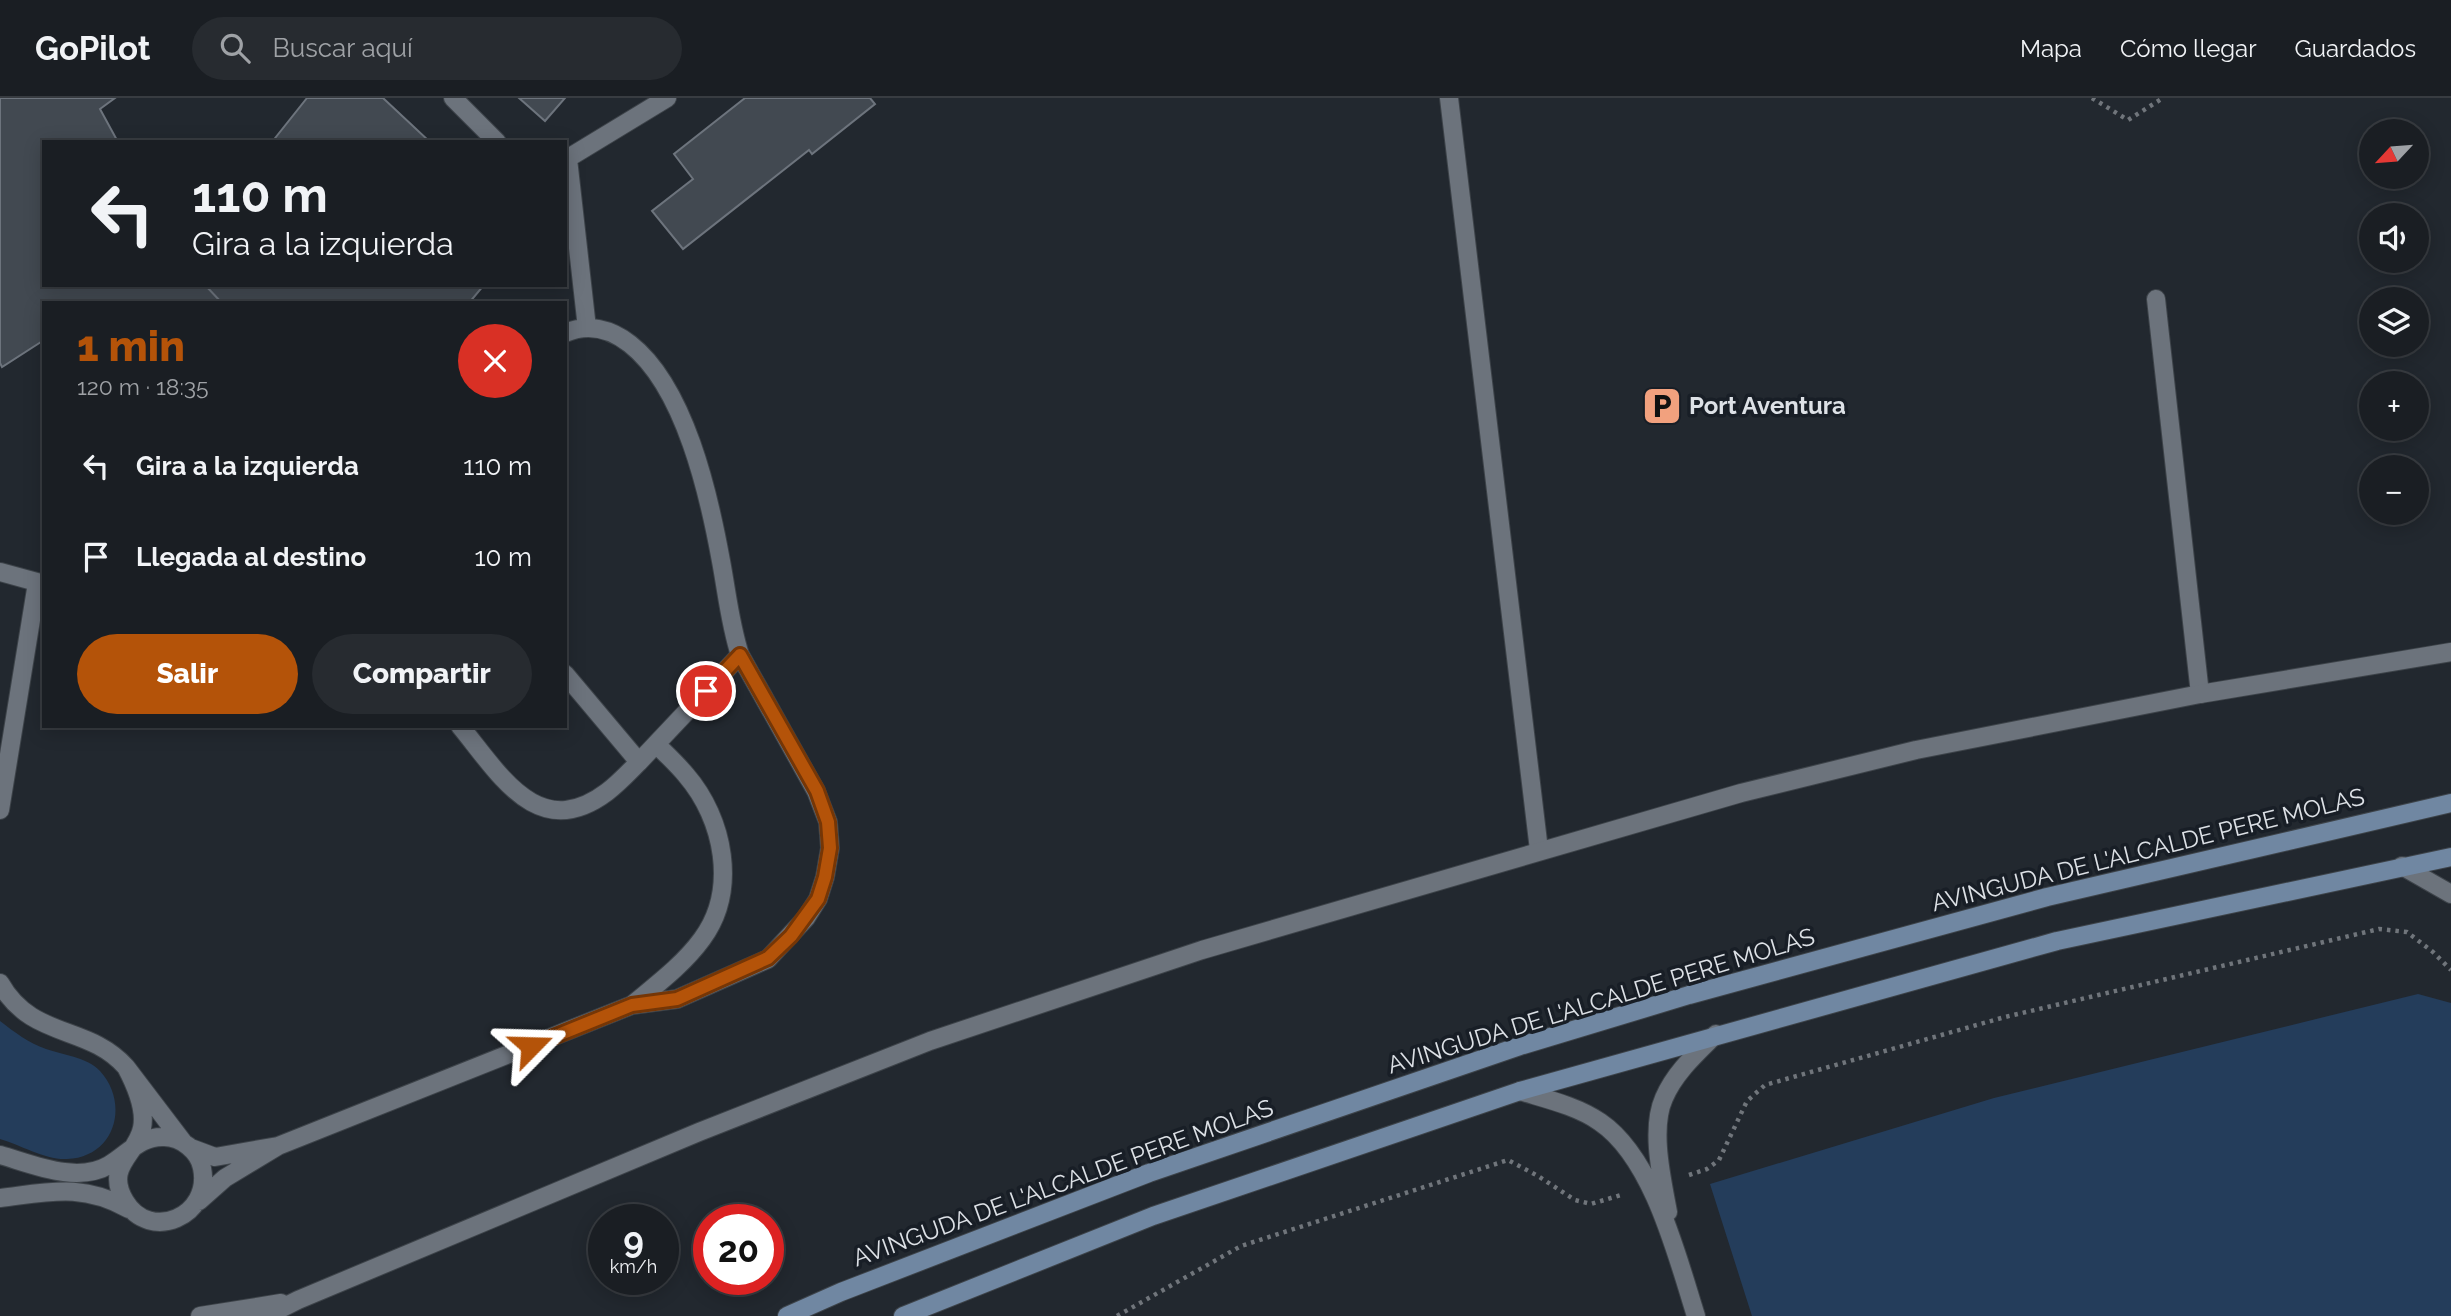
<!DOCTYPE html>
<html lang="es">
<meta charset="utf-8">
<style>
:root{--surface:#1a1e23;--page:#272b30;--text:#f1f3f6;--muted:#9fa2a6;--line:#383c41;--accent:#b45309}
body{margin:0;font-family:Raleway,sans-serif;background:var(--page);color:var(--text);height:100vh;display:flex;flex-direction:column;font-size:26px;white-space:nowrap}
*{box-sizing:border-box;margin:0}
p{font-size:23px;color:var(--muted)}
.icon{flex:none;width:38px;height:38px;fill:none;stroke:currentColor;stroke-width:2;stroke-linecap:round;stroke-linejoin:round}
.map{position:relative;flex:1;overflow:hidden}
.panel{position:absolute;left:42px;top:203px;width:525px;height:427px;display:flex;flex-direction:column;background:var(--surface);border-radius:0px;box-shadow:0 4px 18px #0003,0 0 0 2px var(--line)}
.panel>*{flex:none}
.banner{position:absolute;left:42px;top:42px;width:525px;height:147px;border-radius:0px;box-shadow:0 4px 18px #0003,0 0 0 2px var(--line);background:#1a1e23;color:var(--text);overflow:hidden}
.needle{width:46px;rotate:244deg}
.controls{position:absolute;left:2359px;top:21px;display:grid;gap:14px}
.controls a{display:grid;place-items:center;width:70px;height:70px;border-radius:50%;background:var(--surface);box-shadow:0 4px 18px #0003,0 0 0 2px var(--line);font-size:35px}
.speed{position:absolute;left:588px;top:1106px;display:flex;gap:14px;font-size:35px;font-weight:700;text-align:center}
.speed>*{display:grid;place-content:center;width:91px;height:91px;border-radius:50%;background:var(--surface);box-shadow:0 4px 18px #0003,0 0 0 2px var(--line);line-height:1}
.speed small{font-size:18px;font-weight:400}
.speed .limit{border:10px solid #d22;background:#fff;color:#111}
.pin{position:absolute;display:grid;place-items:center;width:60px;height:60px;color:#fff;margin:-30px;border:4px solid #fff;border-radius:50%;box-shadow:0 2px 7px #0007}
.me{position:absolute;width:77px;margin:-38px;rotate:68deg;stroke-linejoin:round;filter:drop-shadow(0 0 5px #0008)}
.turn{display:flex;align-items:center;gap:24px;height:147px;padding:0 35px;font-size:32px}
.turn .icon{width:91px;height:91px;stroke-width:2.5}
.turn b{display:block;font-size:49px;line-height:60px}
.round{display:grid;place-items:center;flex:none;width:74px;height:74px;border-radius:37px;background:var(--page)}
.overview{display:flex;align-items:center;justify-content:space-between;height:119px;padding:0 35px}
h1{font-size:42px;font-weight:800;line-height:52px;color:var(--accent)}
.action{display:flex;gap:14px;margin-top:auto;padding:14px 35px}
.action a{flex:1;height:80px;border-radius:42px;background:var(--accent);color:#fff;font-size:28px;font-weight:800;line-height:80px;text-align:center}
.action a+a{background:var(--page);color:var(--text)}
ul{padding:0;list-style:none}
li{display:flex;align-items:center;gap:21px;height:91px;padding:0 35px}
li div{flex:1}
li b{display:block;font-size:26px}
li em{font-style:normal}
header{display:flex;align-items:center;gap:42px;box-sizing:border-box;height:98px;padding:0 35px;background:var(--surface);border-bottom:2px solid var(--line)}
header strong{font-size:33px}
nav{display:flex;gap:38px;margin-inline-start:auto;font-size:24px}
.search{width:490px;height:63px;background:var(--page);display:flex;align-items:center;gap:18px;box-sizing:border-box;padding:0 24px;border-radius:38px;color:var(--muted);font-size:26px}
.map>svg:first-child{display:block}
.green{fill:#243d5b}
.building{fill:#424951;stroke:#6d747d;stroke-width:2}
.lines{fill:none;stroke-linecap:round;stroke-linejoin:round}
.lane-casing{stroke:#3d4349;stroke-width:20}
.street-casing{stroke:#3d4349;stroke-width:20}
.secondary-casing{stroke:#3d4349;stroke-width:20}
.path{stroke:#70757b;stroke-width:4.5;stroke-dasharray:3.5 5;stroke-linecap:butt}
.lane{stroke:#6c737c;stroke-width:18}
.street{stroke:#6c737c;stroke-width:18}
.secondary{stroke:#7087a2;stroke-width:18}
.route-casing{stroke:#753606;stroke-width:18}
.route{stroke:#b45309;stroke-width:12}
.labels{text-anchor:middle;stroke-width:7;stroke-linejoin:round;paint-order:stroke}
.poi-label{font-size:24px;font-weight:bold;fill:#dde1e6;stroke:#181e26;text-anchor:start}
.street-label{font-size:24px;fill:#dde1e6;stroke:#181e26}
</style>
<header>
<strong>GoPilot</strong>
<div class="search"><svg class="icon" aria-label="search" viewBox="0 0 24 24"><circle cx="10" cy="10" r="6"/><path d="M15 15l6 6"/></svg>Buscar aquí</div>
<nav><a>Mapa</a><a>Cómo llegar</a><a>Guardados</a></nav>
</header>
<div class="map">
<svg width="2451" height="1218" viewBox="0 0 2451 1218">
<rect width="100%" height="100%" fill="#22282f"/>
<path class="green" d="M 2418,896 L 2451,905 L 2451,1218 L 1752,1218 L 1710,1086 L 1994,1000 Z
M 0,923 C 14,934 29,945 46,951 C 63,957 87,959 100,973 C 130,1006 115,1059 67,1061 C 45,1062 21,1047 0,1041 Z"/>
<path class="building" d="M 0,0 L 115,0 L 100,11 L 118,44 L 44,44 L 44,187 L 205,187 L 222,205 L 44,205 L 44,242 L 2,269 L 0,265 Z
M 307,0 L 383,0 L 430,44 L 272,44 Z
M 519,0 L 565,0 L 545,23 Z
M 745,0 L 870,0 L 875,6 L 812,56 L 809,52 L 683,151 L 652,113 L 693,81 L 674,56 Z
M 205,187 L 484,187 L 469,205 L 222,205 Z"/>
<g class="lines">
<g class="lane-casing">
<path id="lane" d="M 453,0 L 497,44
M 1449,0 L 1539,752
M 568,61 L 587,230
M 565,62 L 667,0
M 2156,201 L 2200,596
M 0,474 L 44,486
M 565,576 L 639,664 L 740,557
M 460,628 C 499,675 538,746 607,694 C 619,685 629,674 639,664
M 0,712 L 37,485
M 0,885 C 32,942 88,926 126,969
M 632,907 C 656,887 683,867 702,841 C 738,792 724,721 686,677 C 677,666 666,656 656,646
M 278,1048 L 632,907 L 677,901 L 768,861 L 806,820 L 818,801 L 825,779 L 830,750 L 828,724 L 816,693 L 740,557 C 730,526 727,495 721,463 C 709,397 685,289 630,246 C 611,231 588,225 565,235
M 191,1050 L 215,1059 L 278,1048 L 225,1080 L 199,1103
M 0,1057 C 32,1066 77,1086 109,1067 C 128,1056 140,1038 164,1039 C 181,1039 199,1053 202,1070 C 212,1118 150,1145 125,1103 C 104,1068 137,1057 142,1030 C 146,1011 135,986 126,969 L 183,1044
M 0,1100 C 50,1094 82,1085 129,1111"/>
</g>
<g class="street-casing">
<path id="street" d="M 2402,768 L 2451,796
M 1520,993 C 1546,1001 1577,1008 1600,1024 C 1653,1060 1677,1158 1696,1218
M 1668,1114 C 1662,1081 1650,1031 1664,1000 C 1675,974 1697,955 1716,936
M 200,1218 L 281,1205
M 266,1218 L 298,1202 L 699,1034 L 930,943 L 1202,852 L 1741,695 L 1916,652 L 2200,596 L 2451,554"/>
</g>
<g class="secondary-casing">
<path id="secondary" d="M 787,1218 L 841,1194 L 1149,1075 L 1520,948 L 1689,897 L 2047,799 L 2451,705
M 903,1218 L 1153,1118 L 1520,993 L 2057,843 L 2451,759"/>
</g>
<path class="path" d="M 2092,0 L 2128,22 L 2163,0
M 1689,1077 L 1707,1071 L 1719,1062 L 1747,1003 L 1765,987 L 2005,919 L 2379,831 L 2407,834 L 2433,854 L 2451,872
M 1117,1218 L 1241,1148 L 1508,1062 L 1538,1078 L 1575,1102 L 1591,1106 L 1624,1096"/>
<use href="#lane" class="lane"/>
<use href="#street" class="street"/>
<use href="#secondary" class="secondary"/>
</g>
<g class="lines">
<g class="route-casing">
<path id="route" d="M 531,948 L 632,907 L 677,901 L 768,860 L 791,838 L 818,801 L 825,779 L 830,750 L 828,724 L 817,693 L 740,557 L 706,593"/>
</g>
<use href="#route" class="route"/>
</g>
<defs>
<g id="parking-square" transform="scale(2.0125)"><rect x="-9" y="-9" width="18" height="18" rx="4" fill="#f2a17e" stroke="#181e26"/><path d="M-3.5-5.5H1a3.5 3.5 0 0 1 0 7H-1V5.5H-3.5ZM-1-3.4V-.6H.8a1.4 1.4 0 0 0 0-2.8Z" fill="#111"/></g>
</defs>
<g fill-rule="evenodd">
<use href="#parking-square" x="1662" y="308"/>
</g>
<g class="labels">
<g class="poi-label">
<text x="1689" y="316">Port Aventura</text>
</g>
<g class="street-label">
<text transform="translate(2148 752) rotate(-14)" y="8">AVINGUDA DE L'ALCALDE PERE MOLAS</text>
<text transform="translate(1601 903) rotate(-17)" y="8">AVINGUDA DE L'ALCALDE PERE MOLAS</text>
<text transform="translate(1063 1085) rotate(-20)" y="8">AVINGUDA DE L'ALCALDE PERE MOLAS</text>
</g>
</g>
</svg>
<div class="controls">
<a><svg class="needle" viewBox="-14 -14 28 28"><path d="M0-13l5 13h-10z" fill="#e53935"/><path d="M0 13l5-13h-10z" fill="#9fa2a6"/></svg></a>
<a><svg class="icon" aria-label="sound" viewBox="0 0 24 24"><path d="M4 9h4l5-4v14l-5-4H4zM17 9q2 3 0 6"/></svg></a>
<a><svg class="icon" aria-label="layers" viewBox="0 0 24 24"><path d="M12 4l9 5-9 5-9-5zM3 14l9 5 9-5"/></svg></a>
<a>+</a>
<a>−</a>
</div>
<div class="speed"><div>9<small>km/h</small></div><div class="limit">20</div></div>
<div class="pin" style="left:706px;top:593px;background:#d93025"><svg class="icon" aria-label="arrive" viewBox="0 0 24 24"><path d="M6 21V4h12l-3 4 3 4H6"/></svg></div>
<svg class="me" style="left:531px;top:948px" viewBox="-20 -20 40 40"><path d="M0-17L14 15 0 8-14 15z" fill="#b45309" stroke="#fff" stroke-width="4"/></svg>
<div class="banner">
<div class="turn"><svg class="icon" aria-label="left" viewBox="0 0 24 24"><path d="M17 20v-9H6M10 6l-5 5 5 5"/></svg><div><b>110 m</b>Gira a la izquierda</div></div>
</div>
<section class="panel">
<div class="overview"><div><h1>1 min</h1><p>120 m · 18:35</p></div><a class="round" style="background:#d93025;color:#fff"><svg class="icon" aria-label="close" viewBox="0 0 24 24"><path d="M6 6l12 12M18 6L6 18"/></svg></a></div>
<ul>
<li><svg class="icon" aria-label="left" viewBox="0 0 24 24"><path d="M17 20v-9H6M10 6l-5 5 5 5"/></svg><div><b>Gira a la izquierda</b></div><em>110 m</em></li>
<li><svg class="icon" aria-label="arrive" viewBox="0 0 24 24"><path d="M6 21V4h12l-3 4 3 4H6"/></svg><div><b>Llegada al destino</b></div><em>10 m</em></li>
</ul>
<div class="action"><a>Salir</a><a>Compartir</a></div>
</section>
</div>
